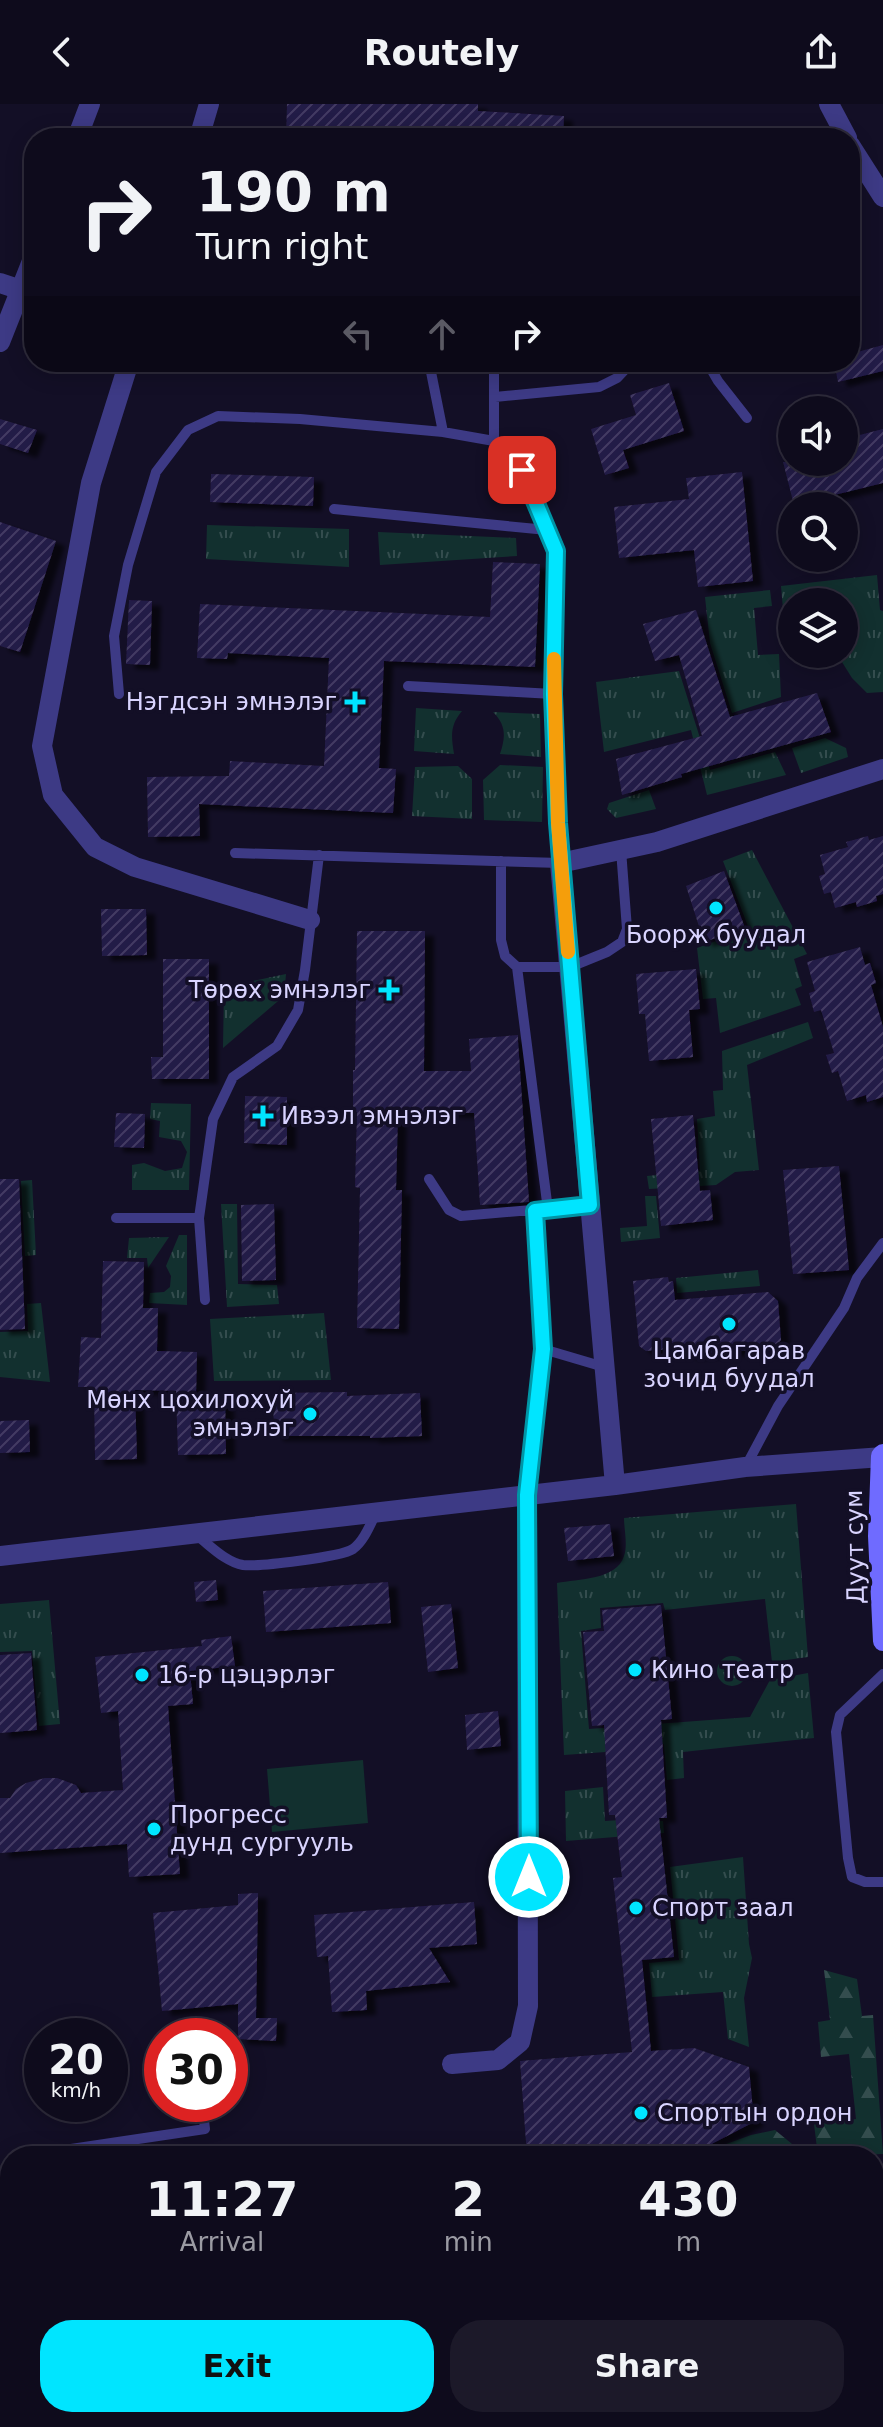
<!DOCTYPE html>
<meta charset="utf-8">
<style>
:root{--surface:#0e0b1c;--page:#1c1929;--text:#f1f3f6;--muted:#9b9ba3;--line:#2e2b3b;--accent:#00e5ff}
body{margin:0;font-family:"DejaVu Sans",sans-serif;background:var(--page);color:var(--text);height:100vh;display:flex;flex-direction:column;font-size:30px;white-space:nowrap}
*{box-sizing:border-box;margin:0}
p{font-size:26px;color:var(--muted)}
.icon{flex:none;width:44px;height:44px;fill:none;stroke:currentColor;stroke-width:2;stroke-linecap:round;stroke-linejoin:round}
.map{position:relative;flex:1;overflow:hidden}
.side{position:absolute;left:0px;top:2042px;width:884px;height:282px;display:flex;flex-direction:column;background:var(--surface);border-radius:32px 32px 0 0;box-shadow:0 4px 20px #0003,0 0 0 2px var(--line)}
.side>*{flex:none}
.guide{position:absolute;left:24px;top:24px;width:836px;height:244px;border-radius:32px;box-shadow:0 4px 20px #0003,0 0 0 2px var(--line);background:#0e0b1c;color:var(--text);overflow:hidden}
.tools{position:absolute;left:778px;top:292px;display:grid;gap:16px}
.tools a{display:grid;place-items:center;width:80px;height:80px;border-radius:50%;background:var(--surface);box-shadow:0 4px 20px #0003,0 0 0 2px var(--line);font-size:40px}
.speed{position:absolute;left:24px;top:1914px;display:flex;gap:16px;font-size:40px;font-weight:700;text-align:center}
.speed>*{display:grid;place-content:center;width:104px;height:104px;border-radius:50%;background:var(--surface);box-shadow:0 4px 20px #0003,0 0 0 2px var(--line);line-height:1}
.speed small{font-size:20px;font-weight:400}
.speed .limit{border:12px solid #d22;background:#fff;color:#111}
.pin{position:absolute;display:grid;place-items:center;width:68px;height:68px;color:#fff;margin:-34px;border-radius:16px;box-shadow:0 4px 12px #0006}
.me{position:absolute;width:88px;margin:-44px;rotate:0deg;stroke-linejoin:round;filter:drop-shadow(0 0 6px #0008)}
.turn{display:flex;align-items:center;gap:28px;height:168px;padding:0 40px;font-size:36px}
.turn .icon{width:104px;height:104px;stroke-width:2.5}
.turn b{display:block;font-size:56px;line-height:68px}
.lanes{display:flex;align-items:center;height:76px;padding:0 40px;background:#0003;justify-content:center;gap:40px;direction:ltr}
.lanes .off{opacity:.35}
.eta{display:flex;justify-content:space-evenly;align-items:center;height:136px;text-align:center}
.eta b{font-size:48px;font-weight:700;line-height:56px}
.button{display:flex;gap:16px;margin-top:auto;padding:16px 40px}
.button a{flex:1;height:92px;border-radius:32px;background:var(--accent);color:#111;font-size:32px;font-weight:700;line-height:92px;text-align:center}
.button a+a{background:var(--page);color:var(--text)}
header{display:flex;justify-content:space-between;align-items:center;height:104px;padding:0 40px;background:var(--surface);font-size:36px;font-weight:700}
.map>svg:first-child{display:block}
.grass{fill:url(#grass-tufts)}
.forest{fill:url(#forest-firs)}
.park{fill:#12302f}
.building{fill:url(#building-hatch);filter:url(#shadow)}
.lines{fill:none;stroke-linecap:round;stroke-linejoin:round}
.service{stroke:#3d3a85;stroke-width:10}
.minor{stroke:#3d3a85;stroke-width:20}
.secondary{stroke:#6f6bff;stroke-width:20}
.route-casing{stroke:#0095a6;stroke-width:20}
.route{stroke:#00e5ff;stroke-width:14}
.slow{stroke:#f59e0b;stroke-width:14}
.poi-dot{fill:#00e5ff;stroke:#130f26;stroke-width:3}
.labels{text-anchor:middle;stroke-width:7;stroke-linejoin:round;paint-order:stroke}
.poi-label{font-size:24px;fill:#d9d4ff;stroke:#130f26;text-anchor:start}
.street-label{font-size:24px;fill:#d9d4ff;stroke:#130f26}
</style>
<header><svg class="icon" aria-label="back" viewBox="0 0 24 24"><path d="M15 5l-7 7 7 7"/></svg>Routely<svg class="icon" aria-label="share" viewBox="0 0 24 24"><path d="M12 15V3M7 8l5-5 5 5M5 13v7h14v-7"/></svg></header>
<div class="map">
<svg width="883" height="2323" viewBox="0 0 883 2323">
<defs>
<pattern id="grass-tufts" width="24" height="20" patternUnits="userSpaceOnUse" patternTransform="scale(2)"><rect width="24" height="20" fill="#12302f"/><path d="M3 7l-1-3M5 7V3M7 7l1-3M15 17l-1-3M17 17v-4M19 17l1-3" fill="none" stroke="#344d4e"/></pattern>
<pattern id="forest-firs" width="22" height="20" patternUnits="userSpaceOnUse" patternTransform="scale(2)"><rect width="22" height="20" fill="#12302f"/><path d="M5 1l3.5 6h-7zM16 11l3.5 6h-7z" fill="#344d4e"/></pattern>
<pattern id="building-hatch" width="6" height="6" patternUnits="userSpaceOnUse" patternTransform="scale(2)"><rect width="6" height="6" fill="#241b47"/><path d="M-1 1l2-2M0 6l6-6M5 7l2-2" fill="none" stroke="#433b63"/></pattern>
<filter id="shadow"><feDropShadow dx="9" dy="5" stdDeviation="2" flood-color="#0009"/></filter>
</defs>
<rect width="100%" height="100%" fill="#130f26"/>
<path class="grass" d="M 207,421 L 349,425 L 349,463 L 206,455 Z
M 378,428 L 516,434 L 517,452 L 380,461 Z
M 877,471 L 880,506 L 883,507 L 883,588 L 867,589 L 852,574 L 837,550 L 844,550 L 844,498 L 792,498 L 792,524 L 784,517 L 781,482 Z
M 770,486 L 772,502 L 754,504 L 758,551 L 779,550 L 781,593 L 732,609 L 710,539 L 705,493 Z
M 679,567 L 710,666 L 775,648 L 786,671 L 707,691 L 691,626 L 604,648 L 596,578 Z
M 416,604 L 462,607 C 450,621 451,632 454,650 L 414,647 Z
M 493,608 L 540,610 L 541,653 L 500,650 C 506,632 506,621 493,608 Z
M 825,634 L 846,644 L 848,653 L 801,669 L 792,644 Z
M 500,661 L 543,663 L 542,718 L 484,716 L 483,676 Z
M 458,662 L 472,675 L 472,715 L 412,712 L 415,663 Z
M 649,686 L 656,705 L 616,714 L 607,705 L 609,699 Z
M 752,746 L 807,850 L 794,855 L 802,882 L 795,885 L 801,901 L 720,929 L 716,894 L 703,895 L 697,844 L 749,825 L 723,757 Z
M 286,870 L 284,892 L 223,944 L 224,883 Z
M 808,918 L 813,934 L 747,961 L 759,1066 L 735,1068 L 716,1081 L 649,1085 L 647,1072 L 700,1067 L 697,1015 L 715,1012 L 713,987 L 723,986 L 722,947 Z
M 151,999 L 191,1000 L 189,1086 L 132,1086 L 132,1061 L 144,1059 L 165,1067 L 182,1064 L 187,1048 L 181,1037 L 159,1033 L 160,1017 L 150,1015 Z
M 32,1076 L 36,1151 L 25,1152 L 21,1077 Z
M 645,1092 L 656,1092 L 660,1134 L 621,1138 L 620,1124 L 647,1122 Z
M 221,1100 L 237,1100 L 238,1180 L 277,1181 L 279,1200 L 227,1203 Z
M 179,1131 L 187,1131 L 187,1201 L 149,1199 L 150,1189 L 164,1188 L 170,1183 L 171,1172 L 166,1162 Z
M 169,1133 L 148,1164 L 147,1154 L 127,1154 L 129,1134 Z
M 758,1166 L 760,1182 L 677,1189 L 676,1174 Z
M 41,1199 L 50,1278 L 0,1273 L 0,1228 L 28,1227 L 27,1200 Z
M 324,1209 L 331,1276 L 214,1277 L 210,1215 Z
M 796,1400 L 808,1553 L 772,1558 L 765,1495 L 665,1506 L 663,1499 L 600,1504 L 601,1524 L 581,1527 L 589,1625 L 750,1613 L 770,1576 L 808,1569 L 814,1634 L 683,1648 L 684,1674 L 667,1676 L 664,1640 L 633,1642 L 633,1646 L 564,1651 L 557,1479 C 578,1475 617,1476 624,1452 C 628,1441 624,1425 624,1414 Z
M 49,1496 L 60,1620 L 39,1622 L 32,1547 L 0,1548 L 0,1500 Z
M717 1567a15 15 0 1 1 30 0a15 15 0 1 1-30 0Z
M 603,1683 L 605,1717 L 636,1715 L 637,1719 L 663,1717 L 664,1729 L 566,1737 L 565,1687 Z
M 743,1753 L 749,1840 L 752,1854 L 744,1894 L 749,1943 L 728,1935 L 723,1888 L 652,1893 L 649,1859 L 679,1856 L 670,1763 Z"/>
<path class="forest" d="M 824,1866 L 857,1875 L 862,1912 L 873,1911 L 883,2050 L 818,2052 L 814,2020 L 856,2015 L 849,1950 L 821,1953 L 818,1918 L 830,1916 Z
M 775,2026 L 792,2040 L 794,2052 L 719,2052 L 718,2043 L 751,2031 Z"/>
<path class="park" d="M 363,1656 L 368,1719 L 272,1728 L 267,1665 Z"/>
<path class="building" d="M 287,0 L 478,0 L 478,7 L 564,12 L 563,34 L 286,34 Z
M 883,241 L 883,267 L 838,278 L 834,258 L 850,258 L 850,250 Z
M 669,279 L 684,327 L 623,346 L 629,364 L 605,371 L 591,325 L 636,311 L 630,291 Z
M 0,315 L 37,326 L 28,349 L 0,340 Z
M 883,325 L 883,379 L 794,401 L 783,358 L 844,358 L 844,335 Z
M 742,368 L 753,477 L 698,483 L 694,446 L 619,454 L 614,403 L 689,395 L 686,374 Z
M 211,370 L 314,373 L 313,402 L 210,398 Z
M 0,418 L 56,437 L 20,548 L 0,542 Z
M 493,458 L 540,460 L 535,563 L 384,557 L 379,664 L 396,665 L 393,709 L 199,700 L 200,732 L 148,733 L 147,673 L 229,672 L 230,657 L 324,662 L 329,554 L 228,549 L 227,555 L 197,554 L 200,500 L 490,513 Z
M 129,496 L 152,497 L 150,561 L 126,560 Z
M 696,506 L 730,613 L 817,589 L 831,628 L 681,670 L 682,673 L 622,691 L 616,655 L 702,632 L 679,551 L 655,557 L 643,520 Z
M 868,732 L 869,736 L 883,732 L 883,790 L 876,792 L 877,797 L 857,803 L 856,798 L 835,804 L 831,788 L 824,790 L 819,772 L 825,770 L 820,751 L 848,743 L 846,738 Z
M 724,767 L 745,824 L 704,838 L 686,782 Z
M 101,805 L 146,805 L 147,851 L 102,852 Z
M 357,827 L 425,827 L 424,967 L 471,967 L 469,935 L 518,931 L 518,937 L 529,1098 L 480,1101 L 474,1009 L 398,1008 L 396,1086 L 402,1086 L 399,1225 L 357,1224 L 360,1084 L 355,1083 L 357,1008 L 353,1008 L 353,966 L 355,966 Z
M 860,843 L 865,861 L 870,859 L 876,879 L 871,881 L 883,923 L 883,993 L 867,998 L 866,991 L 847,997 L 838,967 L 832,969 L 826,951 L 834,949 L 821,906 L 814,908 L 809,889 L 815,887 L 807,858 Z
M 163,855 L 209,855 L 209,975 L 152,975 L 151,953 L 163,953 Z
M 696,865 L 700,905 L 689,906 L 693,953 L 649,957 L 645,910 L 639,910 L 636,870 Z
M 245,992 L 287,993 L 287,1041 L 244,1039 Z
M 116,1009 L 145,1010 L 144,1044 L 114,1043 Z
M 693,1011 L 700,1087 L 710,1086 L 713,1116 L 661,1122 L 651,1015 Z
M 839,1062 L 849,1166 L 793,1170 L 783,1066 Z
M 0,1075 L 19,1075 L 25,1225 L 0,1226 Z
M 274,1100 L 276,1176 L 242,1177 L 241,1101 Z
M 103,1157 L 144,1158 L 143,1204 L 158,1204 L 157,1247 L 197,1248 L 196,1292 L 225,1291 L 226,1350 L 178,1351 L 176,1287 L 135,1286 L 137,1355 L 95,1356 L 94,1283 L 78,1283 L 81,1233 L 101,1234 Z
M 668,1173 L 669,1178 L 673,1177 L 675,1196 L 768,1188 L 778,1197 L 781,1236 L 774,1244 L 689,1251 L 681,1244 L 646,1247 L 639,1242 L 633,1177 Z
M 347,1288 L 347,1292 L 420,1289 L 422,1332 L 370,1334 L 370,1332 L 274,1332 L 273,1289 Z
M 29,1316 L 30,1348 L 0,1349 L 0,1317 Z
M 610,1420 L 614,1452 L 568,1457 L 564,1424 Z
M 216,1476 L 218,1496 L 196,1498 L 194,1478 Z
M 388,1478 L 391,1519 L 266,1528 L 263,1487 Z
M 451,1500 L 458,1564 L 428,1568 L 421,1503 Z
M 661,1501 L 672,1615 L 661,1616 L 667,1714 L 659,1714 L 674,1853 L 642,1856 L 651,1947 L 694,1944 L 749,1963 L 754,2018 L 702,2045 L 616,2052 L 527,2052 L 520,1957 L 632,1948 L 613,1774 L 622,1773 L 615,1711 L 609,1711 L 604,1621 L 592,1622 L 583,1528 L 604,1527 L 602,1506 Z
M 231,1532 L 235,1562 L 190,1567 L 193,1600 L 168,1602 L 180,1770 L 129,1773 L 127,1740 L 0,1749 L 0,1694 L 10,1694 L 16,1685 L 26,1679 L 45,1674 L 57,1674 L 76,1681 L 81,1689 L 123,1686 L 118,1607 L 101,1609 L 95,1553 L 202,1542 L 201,1536 Z
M 31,1549 L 37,1626 L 0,1629 L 0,1551 Z
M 498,1607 L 501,1642 L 467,1646 L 465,1611 Z
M 258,1789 L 256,1914 L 277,1914 L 276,1937 L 238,1935 L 238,1900 L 162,1907 L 153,1809 L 238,1801 L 238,1790 Z
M 474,1798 L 477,1840 L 429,1844 L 450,1878 L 366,1887 L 367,1906 L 332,1908 L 328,1852 L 317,1853 L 314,1811 Z"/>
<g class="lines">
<path class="service" d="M 707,258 L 718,277 L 747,314
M 495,293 L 599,283 L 617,274 L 632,258
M 494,337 L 494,258
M 334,405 L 547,426
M 408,582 L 553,590
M 119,590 L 114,532 L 128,461 L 156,368 L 188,326 L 218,312 L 300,315 L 443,328
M 235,749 L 560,759 L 553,590 L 556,447 L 522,366 L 494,337 L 443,328 L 429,258
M 501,757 L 501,836 L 505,852 L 517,863 L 570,863 L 607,848 L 622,838 L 627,825 L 621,746
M 517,863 L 548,1106
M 429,1075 L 449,1106 L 461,1112 L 590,1101
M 535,1107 L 543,1245 L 604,1263
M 116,1114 L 199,1114
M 205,1196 L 199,1114 L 213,1015 L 233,973 L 277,942 L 298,906 L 305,866 L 319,751
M 746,1362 L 778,1302 L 844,1204 L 857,1174 L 883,1139
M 527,1391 L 543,1245
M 196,1431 C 210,1441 225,1458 243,1461 C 258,1463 341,1453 353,1445 C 364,1437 370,1421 376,1409
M 883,1570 L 840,1611 L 836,1628 L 848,1754 L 852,1773 L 865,1778 L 883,1778
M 192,1920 L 194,1932
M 68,2052 L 71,2045 L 205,2025 L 202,2000
M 0,2097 L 10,2095
M 874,2134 L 883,2131
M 874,2294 L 877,2323
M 251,2314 L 251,2323
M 733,2314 L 734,2323"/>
<path class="minor" d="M 829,0 L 847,34
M 77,34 L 90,0
M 199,34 L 209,0
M 850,41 L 883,93
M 0,179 L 21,186
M 0,238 L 34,152
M 129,258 L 91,379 L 42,642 L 53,691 L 95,743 L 135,763 L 310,816
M 615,1381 L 560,759 L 657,738 L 883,665
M 0,1452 L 615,1381 L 745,1363 L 883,1353
M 452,1960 L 498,1956 L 520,1938 L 528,1902 L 527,1391
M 874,2295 L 883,2294
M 619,2323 L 700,2314"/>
<path class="secondary" d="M 883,1350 L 881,1352 L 878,1432 L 883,1537"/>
</g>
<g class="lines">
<g class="route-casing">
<path id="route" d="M 522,366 L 556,447 L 553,590 L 558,719 L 590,1101 L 535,1107 L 543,1245 L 527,1391 L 529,1773"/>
</g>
<use href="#route" class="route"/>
<path class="slow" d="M 554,555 L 558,719 L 568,848"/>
</g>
<g class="poi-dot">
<path d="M351 586h8v8h8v8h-8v8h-8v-8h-8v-8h8z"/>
<circle cx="716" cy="804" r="8"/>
<path d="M385 874h8v8h8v8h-8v8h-8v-8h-8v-8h8z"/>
<path d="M259 1000h8v8h8v8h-8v8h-8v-8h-8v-8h8z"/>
<circle cx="729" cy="1220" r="8"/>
<circle cx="310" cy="1310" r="8"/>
<circle cx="635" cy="1566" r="8"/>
<circle cx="142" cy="1571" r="8"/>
<circle cx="154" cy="1725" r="8"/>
<circle cx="636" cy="1804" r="8"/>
<circle cx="641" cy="2009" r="8"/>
</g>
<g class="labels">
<g class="poi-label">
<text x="337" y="606" text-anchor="end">Нэгдсэн эмнэлэг</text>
<text x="716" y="839" text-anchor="middle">Боорж буудал</text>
<text x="371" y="894" text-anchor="end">Төрөх эмнэлэг</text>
<text x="281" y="1020">Ивээл эмнэлэг</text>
<text x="729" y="1255" text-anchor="middle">Цамбагарав<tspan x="729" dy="28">зочид буудал</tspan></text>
<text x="294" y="1304" text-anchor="end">Мөнх цохилохуй<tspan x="294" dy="28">эмнэлэг</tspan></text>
<text x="651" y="1574">Кино театр</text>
<text x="158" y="1579">16-р цэцэрлэг</text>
<text x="170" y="1719">Прогресс<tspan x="170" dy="28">дунд сургууль</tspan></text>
<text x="652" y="1812">Спорт заал</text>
<text x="657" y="2017">Спортын ордон</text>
</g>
<g class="street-label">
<text transform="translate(855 1443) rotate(-91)" y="8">Дуут сум</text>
</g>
</g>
</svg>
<div class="tools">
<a><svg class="icon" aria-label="sound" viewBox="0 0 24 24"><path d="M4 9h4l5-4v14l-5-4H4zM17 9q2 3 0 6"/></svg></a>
<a><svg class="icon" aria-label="search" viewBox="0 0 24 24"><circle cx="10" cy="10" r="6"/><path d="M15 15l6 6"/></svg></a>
<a><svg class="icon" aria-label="layers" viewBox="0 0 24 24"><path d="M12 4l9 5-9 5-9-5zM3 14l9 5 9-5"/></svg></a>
</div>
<div class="speed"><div>20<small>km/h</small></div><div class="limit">30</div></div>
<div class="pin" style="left:522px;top:366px;background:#d93025"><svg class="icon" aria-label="arrive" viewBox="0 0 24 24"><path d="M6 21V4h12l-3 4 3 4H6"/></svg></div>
<svg class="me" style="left:529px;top:1773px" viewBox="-20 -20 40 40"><circle r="17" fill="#00e5ff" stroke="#fff" stroke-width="3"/><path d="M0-11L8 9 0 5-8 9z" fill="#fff"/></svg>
<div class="guide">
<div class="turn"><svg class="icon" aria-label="right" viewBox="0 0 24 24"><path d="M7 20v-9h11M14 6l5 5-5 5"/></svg><div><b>190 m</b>Turn right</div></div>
<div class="lanes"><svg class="icon off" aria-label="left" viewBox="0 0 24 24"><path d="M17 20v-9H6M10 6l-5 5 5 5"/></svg><svg class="icon off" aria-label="ahead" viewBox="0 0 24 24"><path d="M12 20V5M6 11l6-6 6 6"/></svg><svg class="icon" aria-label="right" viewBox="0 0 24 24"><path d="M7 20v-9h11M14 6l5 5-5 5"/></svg></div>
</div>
<section class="side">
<div class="eta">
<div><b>11:27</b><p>Arrival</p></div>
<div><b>2</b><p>min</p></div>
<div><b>430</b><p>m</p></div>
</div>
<div class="button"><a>Exit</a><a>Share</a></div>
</section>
</div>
